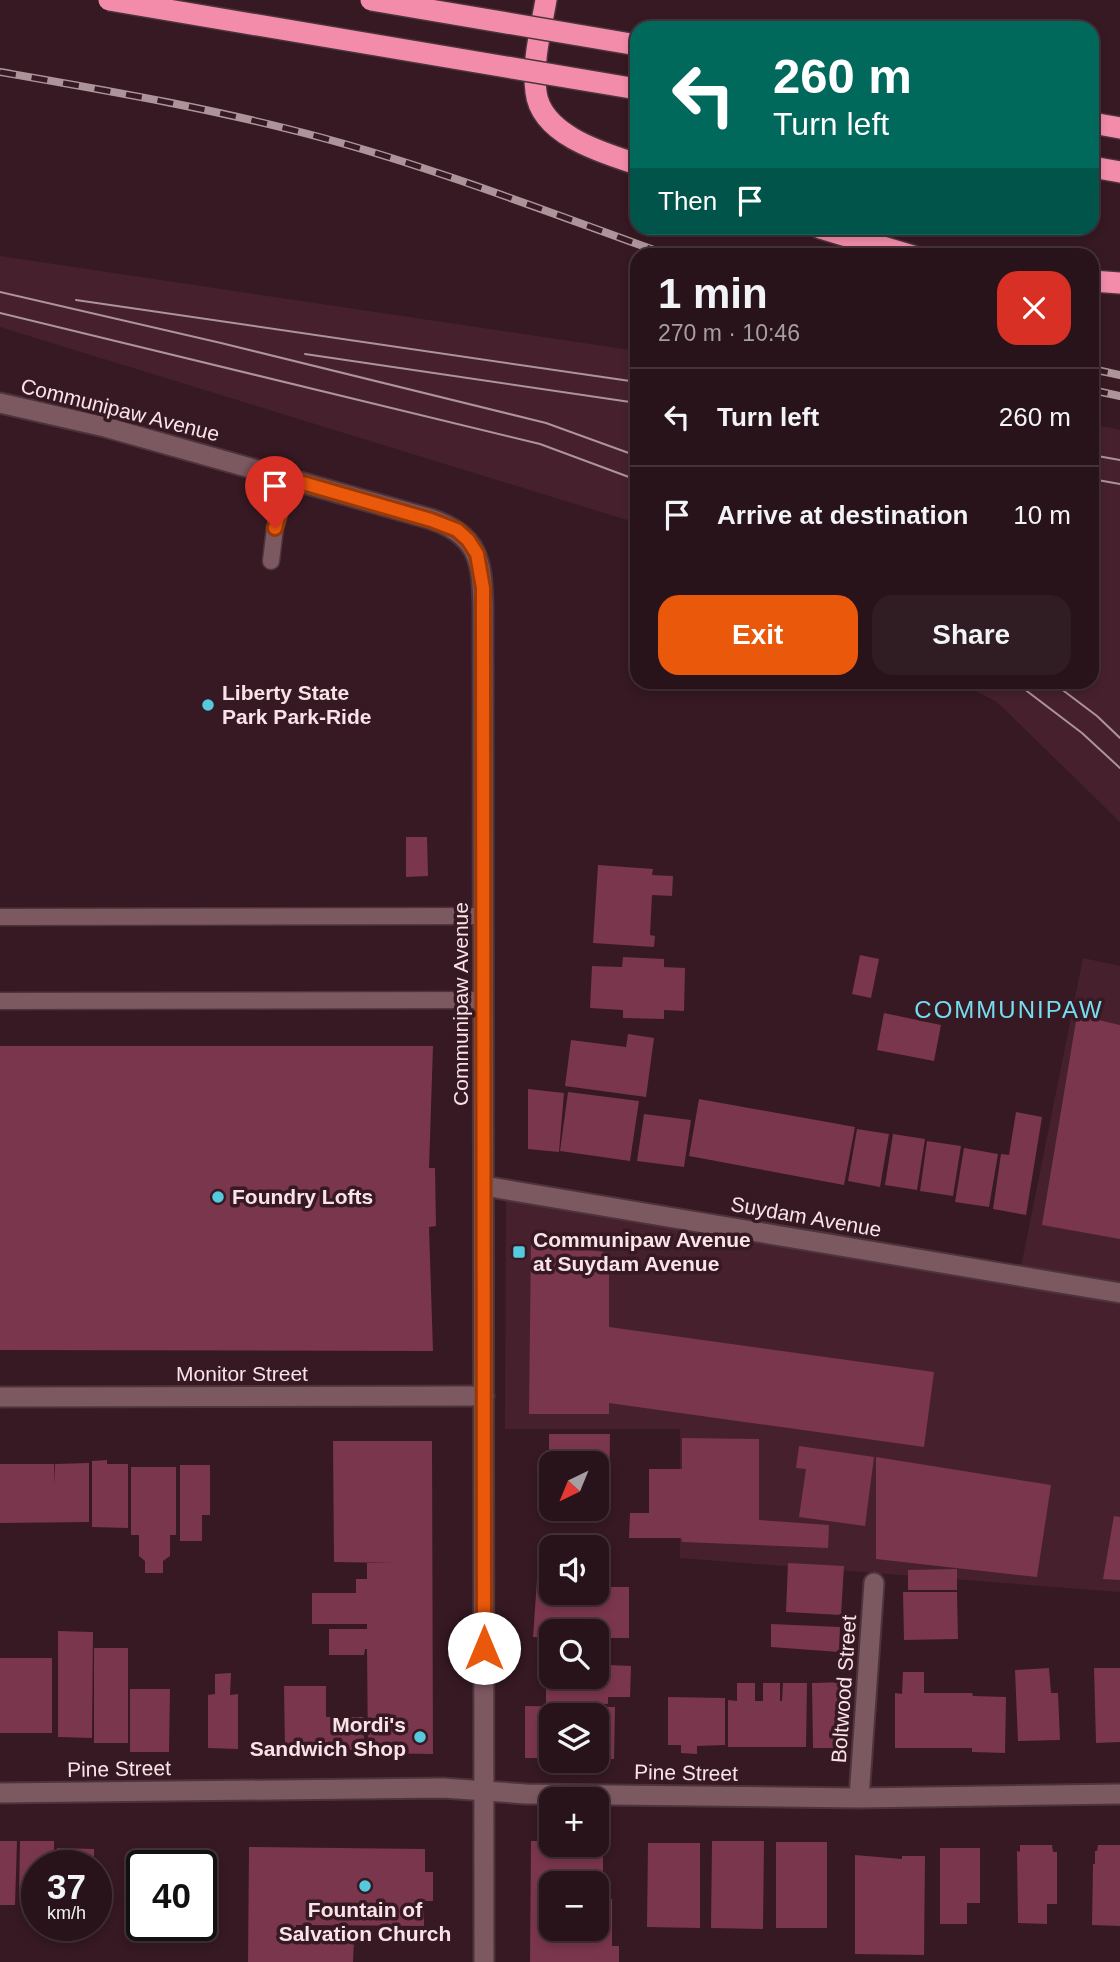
<!DOCTYPE html>
<meta charset="utf-8">
<style>
:root{--surface:#28131a;--page:#301c23;--text:#f1f3f6;--muted:#a59ea2;--line:#443239;--accent:#ea580c}
body{margin:0;font-family:Helvetica,sans-serif;background:var(--page);color:var(--text);height:100vh;display:flex;flex-direction:column;font-size:26px;white-space:nowrap}
*{box-sizing:border-box;margin:0}
p{font-size:23px;color:var(--muted)}
.icon{flex:none;width:38px;height:38px;fill:none;stroke:currentColor;stroke-width:2;stroke-linecap:round;stroke-linejoin:round}
.map{position:relative;flex:1;overflow:hidden}
.drawer{position:absolute;left:630px;top:248px;width:469px;height:441px;display:flex;flex-direction:column;background:var(--surface);border-radius:21px;box-shadow:0 4px 10px #0003,0 0 0 2px var(--line)}
.drawer>*{flex:none}
.guide{position:absolute;left:630px;top:21px;width:469px;height:214px;border-radius:21px;box-shadow:0 4px 10px #0003,0 0 0 2px var(--line);background:#00695c;color:#fff;overflow:hidden}
.needle{width:46px;rotate:223deg}
.fabs{position:absolute;left:539px;top:1451px;display:grid;gap:14px}
.fabs a{display:grid;place-items:center;width:70px;height:70px;border-radius:14px;background:var(--surface);box-shadow:0 4px 10px #0003,0 0 0 2px var(--line);font-size:35px}
.speed{position:absolute;left:21px;top:1850px;display:flex;gap:14px;font-size:35px;font-weight:700;text-align:center}
.speed>*{display:grid;place-content:center;width:91px;height:91px;border-radius:50%;background:var(--surface);box-shadow:0 4px 10px #0003,0 0 0 2px var(--line);line-height:1}
.speed small{font-size:18px;font-weight:400}
.speed .limit{border:4px solid #111;border-radius:10px;background:#fff;color:#111}
.pin{position:absolute;display:grid;place-items:center;width:60px;height:60px;color:#fff;margin:-72px -30px;border-radius:50% 50% 50% 0;rotate:-45deg;box-shadow:0 0 7px #0007}
.pin .icon{rotate:45deg}
.me{position:absolute;width:77px;margin:-38px;rotate:0deg;stroke-linejoin:round;filter:drop-shadow(0 0 5px #0008)}
.turn{display:flex;align-items:center;gap:24px;height:147px;padding:0 28px;font-size:32px}
.turn .icon{width:91px;height:91px;stroke-width:2.5}
.turn b{display:block;font-size:49px;line-height:60px}
.then{display:flex;align-items:center;height:66px;padding:0 28px;background:#0003;gap:14px;font-size:26px}
.round{display:grid;place-items:center;flex:none;width:74px;height:74px;border-radius:21px;background:var(--page)}
.summary{display:flex;align-items:center;justify-content:space-between;height:119px;padding:0 28px}
h1{font-size:42px;font-weight:700;line-height:52px}
.cta{display:flex;gap:14px;margin-top:auto;padding:14px 28px}
.cta a{flex:1;height:80px;border-radius:21px;background:var(--accent);color:#fff;font-size:28px;font-weight:700;line-height:80px;text-align:center}
.cta a+a{background:var(--page);color:var(--text)}
ul{padding:0;list-style:none}
li{display:flex;align-items:center;gap:21px;height:98px;padding:0 28px;border-top:2px solid var(--line)}
li div{flex:1}
li b{display:block;font-size:26px}
li em{font-style:normal}
.map>svg:first-child{display:block}
.built{fill:#46212d}
.building{fill:#7a364c;fill-rule:evenodd}
.lines{fill:none;stroke-linecap:round;stroke-linejoin:round}
.service-casing{stroke:#4d343c;stroke-width:19}
.minor-casing{stroke:#4d343c;stroke-width:23}
.tertiary-casing{stroke:#4d343c;stroke-width:23}
.motorway-casing{stroke:#4d343c;stroke-width:24}
.service{stroke:#7c5861;stroke-width:16}
.minor{stroke:#7c5861;stroke-width:19}
.tertiary{stroke:#7c5861;stroke-width:19}
.motorway{stroke:#f28caa;stroke-width:21}
.tram{stroke:#ac949a;stroke-width:2}
.rail-casing{stroke:#ac949a;stroke-width:8}
.rail{stroke:#361922;stroke-width:5;stroke-dasharray:16;stroke-linecap:butt}
.motorway-bridge-casing{stroke:#4d343c;stroke-width:24;stroke-linecap:butt}
.motorway-bridge{stroke:#f28caa;stroke-width:21}
.route-casing{stroke:#983908;stroke-width:18}
.route{stroke:#ea580c;stroke-width:12}
.poi-dot{fill:#55cadf;stroke:#361922;stroke-width:2.5}
.labels{text-anchor:middle;stroke-width:7;stroke-linejoin:round;paint-order:stroke}
.street-label{font-size:21px;fill:#f9e3e8;stroke:#361922}
.poi-label{font-size:21px;font-weight:bold;fill:#f9e3e8;stroke:#361922;text-anchor:start}
.quarter-label{font-size:24px;letter-spacing:2px;fill:#75ddf0;stroke:#361922}
</style>
<div class="map">
<svg width="1120" height="1962" viewBox="0 0 1120 1962">
<rect width="100%" height="100%" fill="#361922"/>
<path class="built" d="M 0,256 L 637,351 L 637,523 L 0,327 Z
M 1092,424 L 1120,430 L 1120,822 L 997,702 L 960,683 L 1092,682 Z
M 1083,958 L 1120,966 L 1120,1592 L 680,1558 L 680,1429 L 505,1429 L 506,1198 L 1019,1277 Z"/>
<path class="building" d="M 406,837 L 427,837 L 428,876 L 406,877 Z
M 598,865 L 653,869 L 652,875 L 673,876 L 672,896 L 652,895 L 650,935 L 655,936 L 654,947 L 593,943 Z
M 860,955 L 879,959 L 871,998 L 852,994 Z
M 623,957 L 664,959 L 664,967 L 685,968 L 684,1011 L 664,1010 L 664,1019 L 623,1018 L 623,1010 L 590,1008 L 592,966 L 622,967 Z
M 884,1013 L 941,1025 L 934,1061 L 877,1050 Z
M 1077,1015 L 1120,1025 L 1120,1239 L 1042,1225 Z
M 628,1034 L 654,1038 L 646,1097 L 565,1086 L 571,1040 L 626,1047 Z
M 0,1046 L 433,1046 L 429,1168 L 435,1168 L 436,1226 L 429,1227 L 433,1351 L 0,1350 Z
M 528,1089 L 564,1093 L 559,1152 L 528,1149 Z
M 568,1092 L 639,1101 L 630,1161 L 560,1151 Z
M 699,1099 L 855,1127 L 844,1185 L 689,1156 Z
M 1016,1112 L 1042,1117 L 1026,1215 L 993,1209 L 1001,1154 L 1009,1155 Z
M 644,1114 L 691,1120 L 684,1167 L 637,1161 Z
M 857,1129 L 889,1134 L 880,1187 L 848,1181 Z
M 893,1134 L 925,1139 L 917,1190 L 885,1185 Z
M 927,1141 L 961,1146 L 953,1196 L 920,1191 Z
M 964,1148 L 998,1154 L 989,1207 L 955,1202 Z
M 531,1239 L 609,1253 L 609,1327 L 934,1372 L 924,1447 L 609,1403 L 609,1414 L 529,1414 Z
M 549,1434 L 610,1434 L 609,1504 L 597,1504 L 597,1463 L 549,1463 Z
M 682,1438 L 759,1439 L 759,1520 L 829,1525 L 828,1548 L 682,1542 L 681,1538 L 629,1538 L 630,1513 L 649,1513 L 649,1469 L 682,1469 Z
M 333,1441 L 432,1441 L 433,1754 L 368,1753 L 367,1649 L 365,1649 L 364,1655 L 329,1655 L 329,1629 L 367,1629 L 367,1624 L 312,1624 L 312,1593 L 356,1593 L 356,1579 L 367,1579 L 367,1563 L 395,1563 L 334,1562 Z
M 799,1446 L 874,1457 L 865,1526 L 799,1517 L 806,1469 L 796,1468 Z
M 876,1457 L 1051,1485 L 1037,1577 L 876,1559 Z
M 107,1460 L 107,1464 L 128,1464 L 128,1528 L 92,1527 L 92,1461 Z
M 89,1463 L 89,1522 L 0,1523 L 0,1464 L 54,1464 L 55,1484 L 55,1464 Z
M 180,1465 L 210,1465 L 210,1515 L 202,1515 L 202,1541 L 180,1541 Z
M 131,1467 L 176,1467 L 176,1535 L 170,1535 L 170,1556 L 163,1561 L 163,1573 L 145,1573 L 145,1561 L 139,1556 L 139,1535 L 131,1535 Z
M 1114,1516 L 1120,1517 L 1120,1580 L 1103,1579 Z
M 788,1563 L 844,1566 L 841,1615 L 786,1612 Z
M 957,1569 L 957,1590 L 908,1590 L 908,1570 Z
M 537,1580 L 551,1580 L 551,1592 L 597,1592 L 597,1580 L 605,1580 L 605,1587 L 629,1587 L 629,1638 L 597,1638 L 597,1631 L 551,1631 L 551,1638 L 533,1637 Z
M 903,1592 L 957,1592 L 958,1639 L 904,1640 Z
M 771,1624 L 840,1627 L 839,1652 L 771,1647 Z
M 58,1631 L 93,1632 L 92,1738 L 58,1737 Z
M 597,1646 L 607,1646 L 609,1665 L 631,1666 L 630,1697 L 608,1697 L 608,1704 L 546,1703 L 546,1679 L 539,1679 L 539,1662 L 551,1658 L 551,1676 L 597,1676 Z
M 94,1648 L 128,1648 L 128,1743 L 94,1743 Z
M 0,1658 L 52,1658 L 52,1733 L 0,1733 Z
M 1049,1668 L 1051,1693 L 1058,1693 L 1060,1740 L 1018,1741 L 1015,1670 Z
M 1094,1668 L 1120,1668 L 1120,1742 L 1096,1743 Z
M 903,1672 L 924,1672 L 924,1693 L 972,1693 L 973,1696 L 1006,1697 L 1005,1753 L 972,1752 L 972,1748 L 895,1748 L 895,1693 L 902,1694 Z
M 231,1673 L 230,1695 L 238,1694 L 238,1749 L 208,1748 L 208,1695 L 215,1694 L 215,1674 Z
M 849,1682 L 849,1748 L 813,1748 L 812,1683 Z
M 737,1683 L 755,1683 L 755,1701 L 763,1701 L 763,1683 L 780,1683 L 780,1701 L 782,1701 L 783,1683 L 807,1683 L 806,1747 L 728,1747 L 728,1700 L 737,1701 Z
M 284,1686 L 326,1686 L 326,1717 L 364,1717 L 364,1750 L 285,1750 Z
M 130,1689 L 170,1689 L 169,1752 L 130,1752 Z
M 668,1697 L 725,1698 L 725,1745 L 697,1746 L 697,1754 L 681,1753 L 681,1745 L 668,1745 Z
M 525,1706 L 615,1707 L 614,1759 L 597,1759 L 597,1715 L 551,1715 L 551,1758 L 525,1758 Z
M 0,1841 L 17,1841 L 15,1905 L 0,1905 Z
M 20,1841 L 54,1841 L 54,1866 L 37,1866 L 37,1900 L 19,1899 Z
M 531,1841 L 551,1841 L 551,1844 L 597,1844 L 597,1841 L 603,1841 L 603,1899 L 612,1899 L 612,1946 L 619,1946 L 619,1962 L 530,1962 ZM 551,1883 L 597,1883 L 597,1928 L 551,1928 Z
M 712,1841 L 764,1841 L 763,1929 L 711,1928 Z
M 776,1842 L 827,1842 L 827,1928 L 776,1928 Z
M 648,1843 L 700,1843 L 700,1928 L 647,1927 Z
M 1020,1845 L 1052,1845 L 1053,1852 L 1057,1852 L 1057,1904 L 1047,1904 L 1047,1924 L 1018,1923 L 1017,1851 L 1020,1852 Z
M 1098,1845 L 1120,1845 L 1120,1926 L 1092,1925 L 1093,1864 L 1095,1864 L 1095,1851 L 1097,1851 Z
M 249,1847 L 425,1849 L 425,1872 L 433,1872 L 433,1901 L 424,1901 L 424,1926 L 296,1925 L 296,1940 L 354,1941 L 353,1962 L 248,1962 Z
M 57,1848 L 94,1849 L 94,1866 L 56,1866 Z
M 940,1848 L 980,1848 L 980,1903 L 967,1903 L 967,1924 L 940,1924 Z
M 855,1855 L 902,1859 L 902,1856 L 925,1856 L 924,1955 L 855,1954 Z"/>
<g class="lines">
<g class="service-casing">
<path id="service" d="M 271,561 L 275,528 L 289,479
M 0,917 L 484,916
M 0,1001 L 484,1000"/>
</g>
<g class="minor-casing">
<path id="minor" d="M 484,1186 L 1120,1293
M 0,1397 L 484,1396
M 0,1793 L 443,1788 L 526,1794 L 859,1798 L 1120,1794
M 859,1798 L 874,1583"/>
</g>
<g class="tertiary-casing">
<path id="tertiary" d="M 0,403 L 105,427 L 431,519 C 478,535 482,560 483,605 L 484,1962"/>
</g>
<g class="motorway-casing">
<path id="motorway" d="M 546,0 C 541,29 532,62 536,92 C 541,135 603,153 637,164
M 1092,123 L 1120,128
M 1092,167 L 1120,172
M 820,228 L 913,256
M 1092,281 L 1120,283"/>
</g>
<use href="#service" class="service"/>
<use href="#minor" class="minor"/>
<use href="#tertiary" class="tertiary"/>
<use href="#motorway" class="motorway"/>
<path class="tram" d="M 0,292 L 221,343 L 546,423 L 637,456
M 76,300 L 637,382
M 0,313 L 540,444 L 637,480
M 305,354 L 637,403
M 1092,455 L 1120,460
M 1092,479 L 1120,484
M 1015,682 L 1082,733 L 1120,768
M 1052,682 L 1097,716 L 1120,738"/>
<g class="rail-casing">
<path id="rail" d="M 0,72 C 109,91 216,109 323,138 C 441,170 556,215 671,256
M 1092,369 L 1120,375
M 1092,390 L 1120,396"/>
</g>
<use href="#rail" class="rail"/>
<g class="motorway-bridge-casing">
<path id="motorway-bridge" d="M 109,0 L 637,89
M 371,0 L 637,45"/>
</g>
<use href="#motorway-bridge" class="motorway-bridge"/>
</g>
<g class="lines">
<g class="route-casing">
<path id="route" d="M 275,528 L 289,479 L 431,520 L 457,530 L 468,540 L 477,554 L 483,588 L 483,631 L 484,1648"/>
</g>
<use href="#route" class="route"/>
</g>
<g class="poi-dot">
<circle cx="208" cy="705" r="7"/>
<circle cx="218" cy="1197" r="7"/>
<rect x="512" y="1245" width="14" height="14" rx="3.5"/>
<circle cx="420" cy="1737" r="7"/>
<circle cx="365" cy="1886" r="7"/>
</g>
<g class="labels">
<g class="street-label">
<text transform="translate(120 410) rotate(14)" y="7">Communipaw Avenue</text>
<text transform="translate(461 1004) rotate(-90)" y="7">Communipaw Avenue</text>
<text transform="translate(806 1217) rotate(10)" y="7">Suydam Avenue</text>
<text x="242" y="1381">Monitor Street</text>
<text transform="translate(844 1689) rotate(-86)" y="7">Boltwood Street</text>
<text transform="translate(119 1769) rotate(-1)" y="7">Pine Street</text>
<text transform="translate(686 1773) rotate(1)" y="7">Pine Street</text>
</g>
<g class="poi-label">
<text x="222" y="700">Liberty State<tspan x="222" dy="24">Park Park-Ride</tspan></text>
<text x="232" y="1204">Foundry Lofts</text>
<text x="533" y="1247">Communipaw Avenue<tspan x="533" dy="24">at Suydam Avenue</tspan></text>
<text x="406" y="1732" text-anchor="end">Mordi's<tspan x="406" dy="24">Sandwich Shop</tspan></text>
<text x="365" y="1917" text-anchor="middle">Fountain of<tspan x="365" dy="24">Salvation Church</tspan></text>
</g>
<g class="quarter-label">
<text x="1009" y="1018">COMMUNIPAW</text>
</g>
</g>
</svg>
<div class="fabs">
<a><svg class="needle" viewBox="-14 -14 28 28"><path d="M0-13l5 13h-10z" fill="#e53935"/><path d="M0 13l5-13h-10z" fill="#a59ea2"/></svg></a>
<a><svg class="icon" aria-label="sound" viewBox="0 0 24 24"><path d="M4 9h4l5-4v14l-5-4H4zM17 9q2 3 0 6"/></svg></a>
<a><svg class="icon" aria-label="search" viewBox="0 0 24 24"><circle cx="10" cy="10" r="6"/><path d="M15 15l6 6"/></svg></a>
<a><svg class="icon" aria-label="layers" viewBox="0 0 24 24"><path d="M12 4l9 5-9 5-9-5zM3 14l9 5 9-5"/></svg></a>
<a>+</a>
<a>−</a>
</div>
<div class="speed"><div>37<small>km/h</small></div><div class="limit">40</div></div>
<div class="pin" style="left:275px;top:528px;background:#d93025"><svg class="icon" aria-label="arrive" viewBox="0 0 24 24"><path d="M6 21V4h12l-3 4 3 4H6"/></svg></div>
<svg class="me" style="left:484px;top:1648px" viewBox="-20 -20 40 40"><circle r="19" fill="#fff"/><path d="M0-13L10 11 0 6-10 11z" fill="#ea580c"/></svg>
<div class="guide">
<div class="turn"><svg class="icon" aria-label="left" viewBox="0 0 24 24"><path d="M17 20v-9H6M10 6l-5 5 5 5"/></svg><div><b>260 m</b>Turn left</div></div>
<div class="then">Then<svg class="icon" aria-label="arrive" viewBox="0 0 24 24"><path d="M6 21V4h12l-3 4 3 4H6"/></svg></div>
</div>
<section class="drawer">
<div class="summary"><div><h1>1 min</h1><p>270 m · 10:46</p></div><a class="round" style="background:#d93025;color:#fff"><svg class="icon" aria-label="close" viewBox="0 0 24 24"><path d="M6 6l12 12M18 6L6 18"/></svg></a></div>
<ul>
<li><svg class="icon" aria-label="left" viewBox="0 0 24 24"><path d="M17 20v-9H6M10 6l-5 5 5 5"/></svg><div><b>Turn left</b></div><em>260 m</em></li>
<li><svg class="icon" aria-label="arrive" viewBox="0 0 24 24"><path d="M6 21V4h12l-3 4 3 4H6"/></svg><div><b>Arrive at destination</b></div><em>10 m</em></li>
</ul>
<div class="cta"><a>Exit</a><a>Share</a></div>
</section>
</div>
